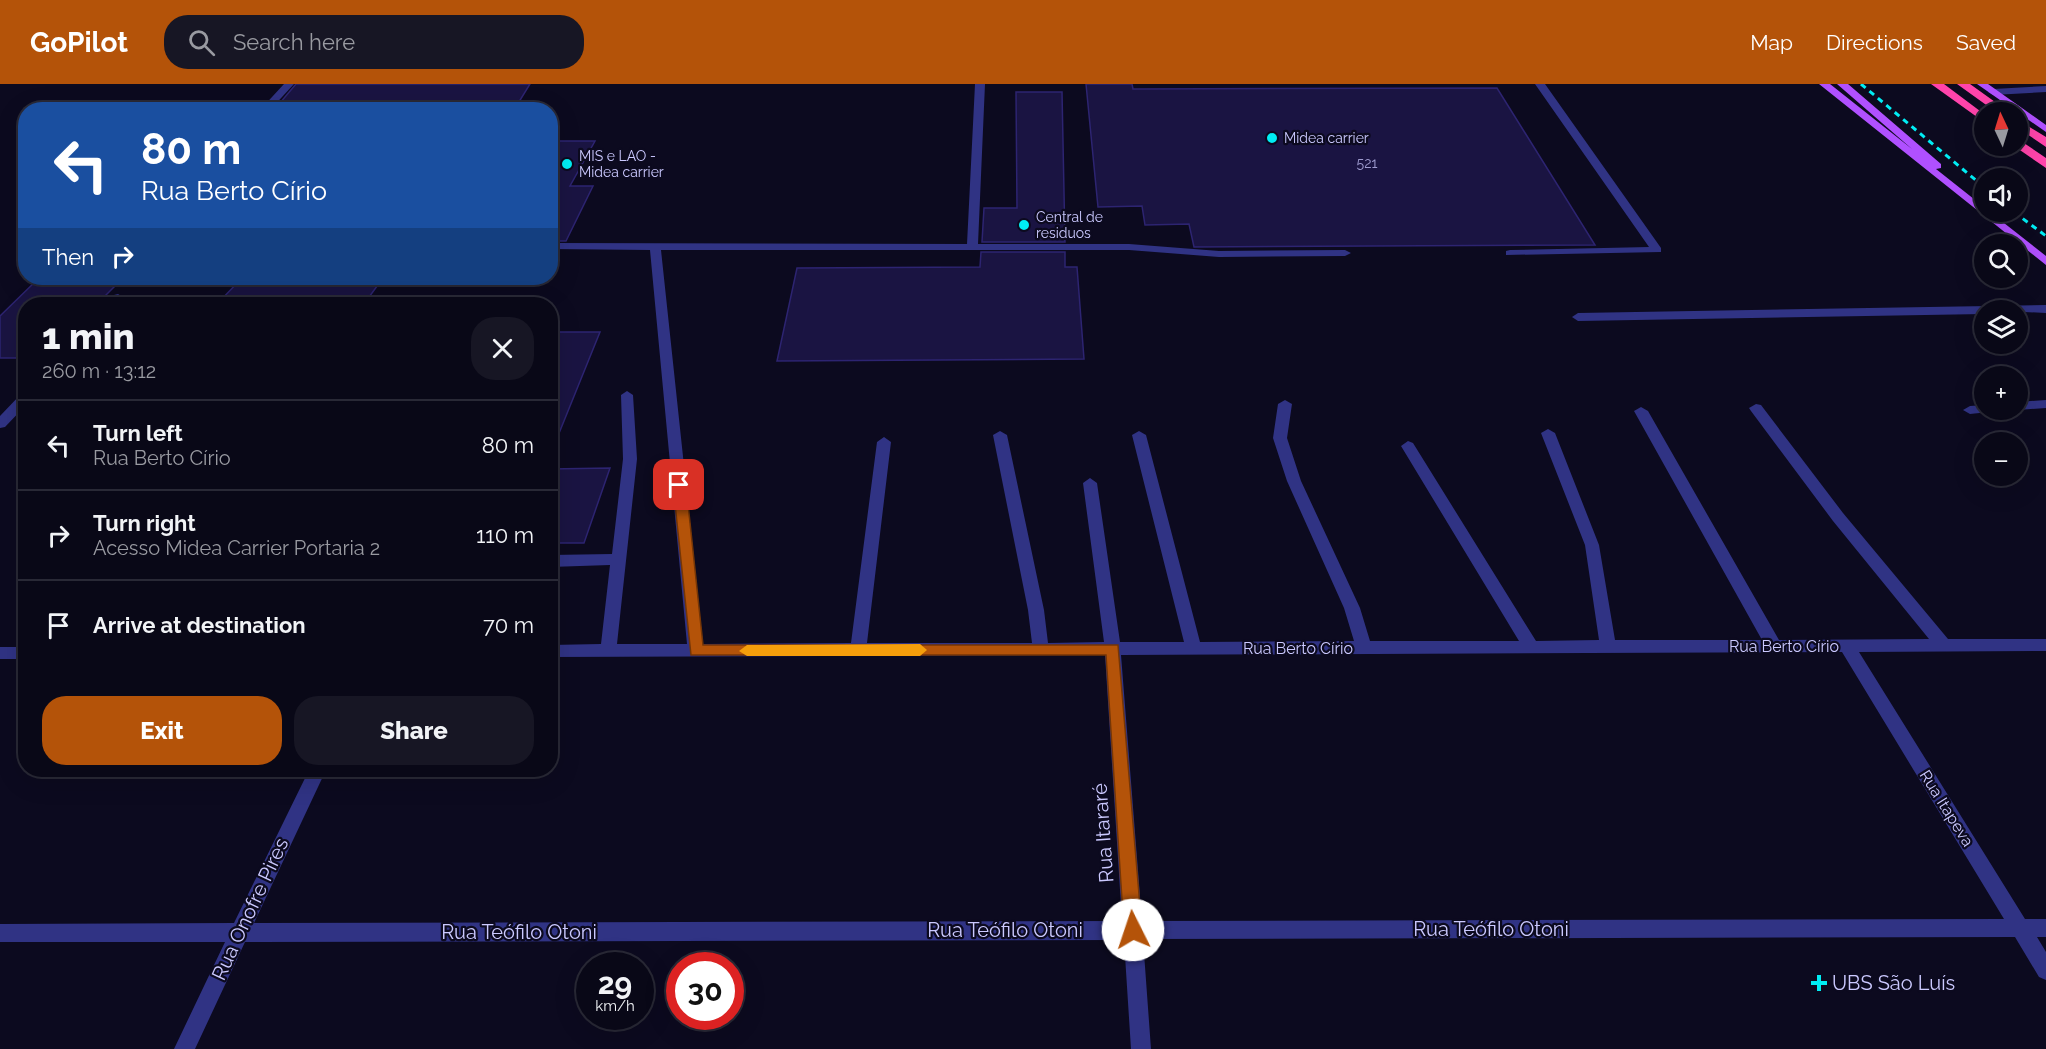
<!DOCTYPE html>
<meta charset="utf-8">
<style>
:root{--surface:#090817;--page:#171624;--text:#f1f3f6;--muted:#999aa1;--line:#292936;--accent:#b45309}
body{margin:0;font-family:Raleway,sans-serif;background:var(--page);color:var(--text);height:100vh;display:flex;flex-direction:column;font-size:22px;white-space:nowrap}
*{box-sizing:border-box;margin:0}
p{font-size:20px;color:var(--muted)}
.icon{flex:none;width:33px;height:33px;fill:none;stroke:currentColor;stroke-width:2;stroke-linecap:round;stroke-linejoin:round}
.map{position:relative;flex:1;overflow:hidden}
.drawer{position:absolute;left:18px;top:213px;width:540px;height:480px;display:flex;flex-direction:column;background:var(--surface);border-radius:24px;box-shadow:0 6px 24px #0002,0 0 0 2px var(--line)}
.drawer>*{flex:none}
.guide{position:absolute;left:18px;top:18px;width:540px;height:183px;border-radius:24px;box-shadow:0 6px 24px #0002,0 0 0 2px var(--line);background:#1a4fa0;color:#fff;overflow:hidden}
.needle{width:39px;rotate:356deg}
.controls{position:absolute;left:1974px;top:18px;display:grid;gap:12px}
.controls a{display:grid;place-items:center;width:54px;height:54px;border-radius:50%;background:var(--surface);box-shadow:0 6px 24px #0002,0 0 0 2px var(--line);font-size:30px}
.speed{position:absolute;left:576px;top:868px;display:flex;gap:12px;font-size:30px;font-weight:700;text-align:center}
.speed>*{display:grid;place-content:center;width:78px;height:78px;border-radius:50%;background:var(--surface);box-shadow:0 6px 24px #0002,0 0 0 2px var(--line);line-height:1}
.speed small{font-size:15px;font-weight:400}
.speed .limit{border:9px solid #d22;background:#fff;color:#111}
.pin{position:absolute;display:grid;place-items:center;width:51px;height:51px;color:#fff;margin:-26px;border-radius:12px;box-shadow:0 3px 9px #0006}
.me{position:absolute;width:66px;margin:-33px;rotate:356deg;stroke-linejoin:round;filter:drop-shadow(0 0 4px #0008)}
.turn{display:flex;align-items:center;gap:21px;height:126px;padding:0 24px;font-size:27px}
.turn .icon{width:78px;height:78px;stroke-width:2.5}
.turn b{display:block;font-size:42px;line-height:51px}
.then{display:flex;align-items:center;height:57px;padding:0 24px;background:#0003;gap:12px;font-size:22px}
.round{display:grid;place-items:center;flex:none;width:63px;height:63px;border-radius:24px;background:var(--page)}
.summary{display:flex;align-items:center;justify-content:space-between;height:102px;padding:0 24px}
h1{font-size:36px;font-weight:800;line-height:45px}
.action{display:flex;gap:12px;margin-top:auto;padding:12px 24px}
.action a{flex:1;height:69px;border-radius:24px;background:var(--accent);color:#fff;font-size:24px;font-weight:800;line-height:69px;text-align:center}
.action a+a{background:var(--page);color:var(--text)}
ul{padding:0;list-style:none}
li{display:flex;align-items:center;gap:18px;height:90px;padding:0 24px;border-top:2px solid var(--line)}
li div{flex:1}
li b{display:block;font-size:22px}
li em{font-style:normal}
header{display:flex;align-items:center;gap:36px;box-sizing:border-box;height:84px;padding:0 30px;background:var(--accent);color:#fff}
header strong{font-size:28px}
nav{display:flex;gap:33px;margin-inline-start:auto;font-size:21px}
.search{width:420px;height:54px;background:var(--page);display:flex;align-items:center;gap:15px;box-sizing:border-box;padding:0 21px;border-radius:24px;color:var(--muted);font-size:22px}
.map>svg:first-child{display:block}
.building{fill:#1a1442;stroke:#2d2471;stroke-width:1.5}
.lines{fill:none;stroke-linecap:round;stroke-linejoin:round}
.minor{fill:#303384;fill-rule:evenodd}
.major{fill:#b050ff;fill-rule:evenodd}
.highway{fill:#ff44ab;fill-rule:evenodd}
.rail{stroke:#00edf4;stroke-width:3;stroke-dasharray:6 5;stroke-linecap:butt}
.route{fill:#b45309;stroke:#753606;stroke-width:1.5}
.slow{fill:#f59e0b}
.poi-dot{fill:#00edf4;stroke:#0c0a1f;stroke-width:2}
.labels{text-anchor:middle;stroke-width:4.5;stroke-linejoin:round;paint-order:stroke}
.far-poi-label{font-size:14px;fill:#cbc9ff;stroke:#0c0a1f;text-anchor:start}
.number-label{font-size:14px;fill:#9f9cd0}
.street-label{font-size:16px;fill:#cbc9ff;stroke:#0c0a1f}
.near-street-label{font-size:20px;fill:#cbc9ff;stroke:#0c0a1f}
.near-poi-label{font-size:20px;fill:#cbc9ff;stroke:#0c0a1f;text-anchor:start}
</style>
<header>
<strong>GoPilot</strong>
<div class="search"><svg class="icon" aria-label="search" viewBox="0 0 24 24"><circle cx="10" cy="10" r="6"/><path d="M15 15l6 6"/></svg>Search here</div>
<nav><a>Map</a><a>Directions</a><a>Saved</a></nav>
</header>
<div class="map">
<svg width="2046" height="965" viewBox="0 0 2046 965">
<rect width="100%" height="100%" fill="#0c0a1f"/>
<path class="building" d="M 296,0 L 530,0 L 514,26 L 274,26 Z
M 1086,0 L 1132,0 L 1133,5 L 1497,4 L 1595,161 L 1194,163 L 1189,140 L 1145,141 L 1142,122 L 1098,123 Z
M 1016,8 L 1062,8 L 1065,158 L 982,158 L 984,124 L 1017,124 Z
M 550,57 L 595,57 L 570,102 L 593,102 L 566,157 L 550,157 Z
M 981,168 L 1065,168 L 1065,183 L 1077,183 L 1084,275 L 777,277 L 797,184 L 980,183 Z
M 39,194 L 123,194 L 97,220 L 26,220 L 26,274 L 0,274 L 0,232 Z
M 242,194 L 383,194 L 364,220 L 217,220 Z
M 550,248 L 600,248 L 551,369 L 550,369 Z
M 610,384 L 584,459 L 550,459 L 550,385 Z"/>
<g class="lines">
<path class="minor" d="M 284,0 L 294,0 L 270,26 L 260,26 Z
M 975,0 L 985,0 L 978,160 L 1129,160 L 1219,167 L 1345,166 L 1351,169 L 1345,172 L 1219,173 L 1129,166 L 661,166 L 703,560 L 851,559 L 877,358 L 884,353 L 891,358 L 867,559 L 1032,559 L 1028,526 L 993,351 L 1000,347 L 1007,351 L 1044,526 L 1048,559 L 1104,558 L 1083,399 L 1090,394 L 1097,399 L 1120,558 L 1184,558 L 1132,351 L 1139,347 L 1146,351 L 1200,558 L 1354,557 L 1344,524 L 1287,397 L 1273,354 L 1278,320 L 1285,316 L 1292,320 L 1287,354 L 1301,397 L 1360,524 L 1370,557 L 1519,557 L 1401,362 L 1408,357 L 1413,359 L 1536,557 L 1599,556 L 1585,461 L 1541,349 L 1548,345 L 1555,349 L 1599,461 L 1615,556 L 1762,556 L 1634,327 L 1641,323 L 1648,327 L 1779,556 L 1929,555 L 1833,437 L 1751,327 L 1749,324 L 1756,320 L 1761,321 L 1843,429 L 1948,555 L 2046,555 L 2046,567 L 1859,568 L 2025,835 L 2046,835 L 2046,853 L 2037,853 L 2046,868 L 2046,896 L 2039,893 L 2015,853 L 1143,855 L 1151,965 L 1131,965 L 1124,856 L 245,858 L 195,965 L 174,965 L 225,858 L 0,858 L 0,840 L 234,839 L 309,686 L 326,686 L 254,839 L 1122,837 L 1105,571 L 550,573 L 550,561 L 601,560 L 610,481 L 550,483 L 550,471 L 612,470 L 623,375 L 621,311 L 627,307 L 633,311 L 637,375 L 617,560 L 687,560 L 650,166 L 550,165 L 550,159 L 967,160 ZM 1842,568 L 2004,835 L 1142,837 L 1121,571 Z
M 1535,0 L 1545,0 L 1661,164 L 1661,168 L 1506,171 L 1506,167 L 1510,166 L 1649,163 Z
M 2046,2 L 2046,8 L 1993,11 L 1988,8 L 1993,5 Z
M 118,210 L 124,214 L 118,220 L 106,220 L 114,211 Z
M 2046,221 L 2046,229 L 1984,226 L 1984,230 L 1578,237 L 1572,233 L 1578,229 Z
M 26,309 L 26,321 L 5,343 L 0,344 L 0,332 L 21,310 Z
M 2046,316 L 2046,324 L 2018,326 L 2015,326 L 2018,326 L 2018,318 Z
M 1984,321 L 1984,326 L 1990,326 L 1989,328 L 1970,330 L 1963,326 L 1970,322 Z
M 0,563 L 26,563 L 26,575 L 0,575 Z"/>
<path class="major" d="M 1819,0 L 1830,0 L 1912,65 L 1837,0 L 1848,0 L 1941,80 L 1941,84 L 1936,85 L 1984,123 L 1984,128 L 1990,128 L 2046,172 L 2046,181 Z
M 1977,0 L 1988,0 L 2046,41 L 2046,48 Z"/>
<path class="highway" d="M 1931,0 L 1944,0 L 1984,30 L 1984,38 Z
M 1957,0 L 1970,0 L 2009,28 L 1996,28 Z
M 2018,36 L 2046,53 L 2046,63 L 2018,44 Z
M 2018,55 L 2046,74 L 2046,84 L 2014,62 L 2018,62 Z"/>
<path class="rail" d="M 1861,0 L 1984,103
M 2014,128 L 2046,152"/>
</g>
<path class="route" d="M 679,396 L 686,401 L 703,561 L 1118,561 L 1142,846 L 1139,852 L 1133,854 L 1127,852 L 1124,846 L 1106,571 L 691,571 L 673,401 Z"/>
<path class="slow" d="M 920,560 L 927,566 L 920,572 L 747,572 L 739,567 L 747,561 Z"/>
<g class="poi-dot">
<circle cx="1272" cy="54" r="6"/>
<circle cx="567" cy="80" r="6"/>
<circle cx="1024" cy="141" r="6"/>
<path d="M1816 890h6v6h6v6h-6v6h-6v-6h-6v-6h6z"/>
</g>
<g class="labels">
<g class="far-poi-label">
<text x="1284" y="59">Midea carrier</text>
<text x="579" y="77">MIS e LAO -<tspan x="579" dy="16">Midea carrier</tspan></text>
<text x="1036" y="138">Central de<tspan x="1036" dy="16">residuos</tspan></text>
</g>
<g class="number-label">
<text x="1367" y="84">521</text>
</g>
<g class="street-label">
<text x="1784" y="568">Rua Berto Círio</text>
<text x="1298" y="570">Rua Berto Círio</text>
<text transform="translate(1947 724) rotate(58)" y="6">Rua Itapeva</text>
</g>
<g class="near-street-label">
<text transform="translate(1103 749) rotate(-94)" y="7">Rua Itararé</text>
<text transform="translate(250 825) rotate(-65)" y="7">Rua Onofre Pires</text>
<text x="1491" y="852">Rua Teófilo Otoni</text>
<text x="1005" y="853">Rua Teófilo Otoni</text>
<text x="519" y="855">Rua Teófilo Otoni</text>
</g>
<g class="near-poi-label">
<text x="1832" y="906">UBS São Luís</text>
</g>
</g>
</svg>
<div class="controls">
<a><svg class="needle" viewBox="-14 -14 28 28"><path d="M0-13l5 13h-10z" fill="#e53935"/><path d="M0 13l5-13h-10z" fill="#999aa1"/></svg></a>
<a><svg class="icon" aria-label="sound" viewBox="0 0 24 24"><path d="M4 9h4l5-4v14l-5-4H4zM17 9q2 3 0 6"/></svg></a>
<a><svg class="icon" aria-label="search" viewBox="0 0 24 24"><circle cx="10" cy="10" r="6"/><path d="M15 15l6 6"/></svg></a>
<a><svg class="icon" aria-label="layers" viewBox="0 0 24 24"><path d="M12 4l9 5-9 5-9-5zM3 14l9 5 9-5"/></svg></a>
<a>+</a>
<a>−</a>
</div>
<div class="speed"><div>29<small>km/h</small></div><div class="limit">30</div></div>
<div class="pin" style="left:679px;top:401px;background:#d93025"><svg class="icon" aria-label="arrive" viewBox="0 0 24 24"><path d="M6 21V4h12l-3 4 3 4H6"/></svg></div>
<svg class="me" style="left:1133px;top:846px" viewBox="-20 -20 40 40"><circle r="19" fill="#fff"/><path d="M0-13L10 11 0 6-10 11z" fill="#b45309"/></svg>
<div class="guide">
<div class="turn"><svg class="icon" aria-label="left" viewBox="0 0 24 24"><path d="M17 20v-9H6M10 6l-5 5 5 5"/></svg><div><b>80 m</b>Rua Berto Círio</div></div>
<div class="then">Then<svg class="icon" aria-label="right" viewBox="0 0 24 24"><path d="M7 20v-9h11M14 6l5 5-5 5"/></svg></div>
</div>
<section class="drawer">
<div class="summary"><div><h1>1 min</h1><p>260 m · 13:12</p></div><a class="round"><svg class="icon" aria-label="close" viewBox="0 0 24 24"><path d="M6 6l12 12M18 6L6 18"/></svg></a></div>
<ul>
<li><svg class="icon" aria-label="left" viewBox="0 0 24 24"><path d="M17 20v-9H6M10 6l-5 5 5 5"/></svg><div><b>Turn left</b><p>Rua Berto Círio</p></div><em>80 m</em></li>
<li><svg class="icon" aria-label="right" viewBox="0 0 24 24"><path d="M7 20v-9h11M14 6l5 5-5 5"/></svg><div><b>Turn right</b><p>Acesso Midea Carrier Portaria 2</p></div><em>110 m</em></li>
<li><svg class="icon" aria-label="arrive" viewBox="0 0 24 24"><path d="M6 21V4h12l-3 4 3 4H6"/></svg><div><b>Arrive at destination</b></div><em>70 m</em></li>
</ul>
<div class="action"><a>Exit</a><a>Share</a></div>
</section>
</div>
